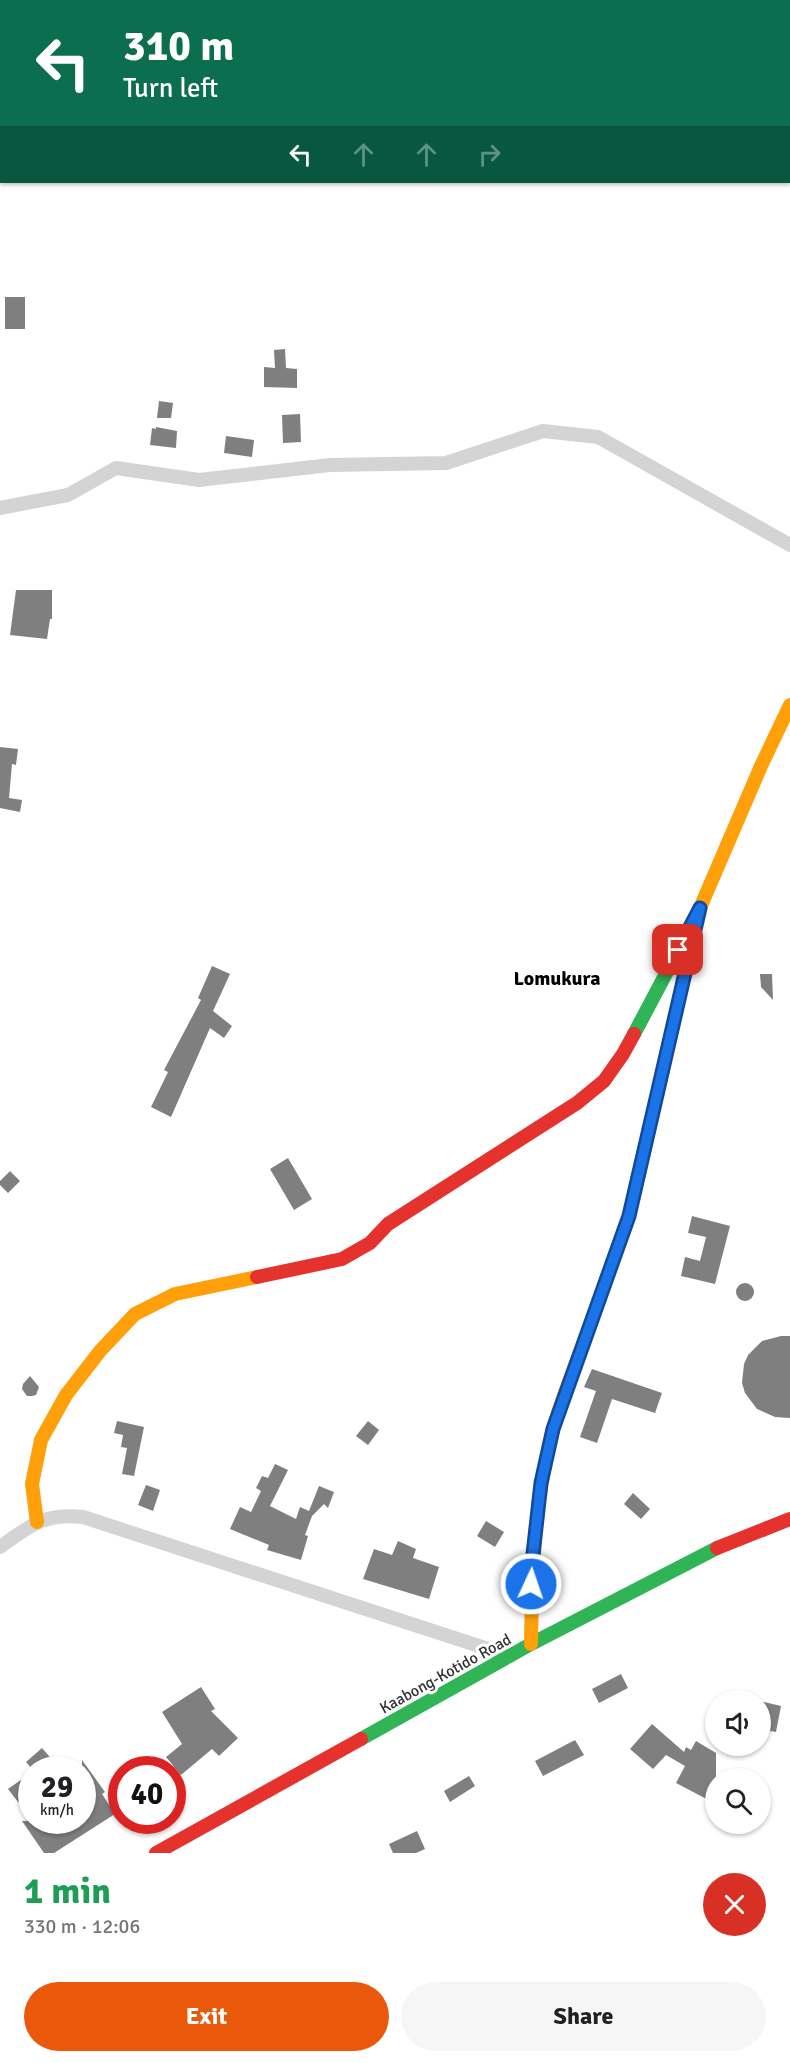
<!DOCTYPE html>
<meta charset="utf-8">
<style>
:root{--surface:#fff;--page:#f6f6f6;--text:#202124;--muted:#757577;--accent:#ea580c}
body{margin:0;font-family:Signika,sans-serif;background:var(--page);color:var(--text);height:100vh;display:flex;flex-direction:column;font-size:22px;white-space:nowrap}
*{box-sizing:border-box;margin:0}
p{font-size:20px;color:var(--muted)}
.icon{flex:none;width:33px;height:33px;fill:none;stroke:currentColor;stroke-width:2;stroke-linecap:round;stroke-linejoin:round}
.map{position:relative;height:1853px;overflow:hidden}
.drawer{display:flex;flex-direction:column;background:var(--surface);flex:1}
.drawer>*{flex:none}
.guide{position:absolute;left:0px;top:0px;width:790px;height:183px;box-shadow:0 2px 4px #0004;background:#0b6e4f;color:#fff;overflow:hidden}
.tools{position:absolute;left:705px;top:1690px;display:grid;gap:12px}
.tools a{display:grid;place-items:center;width:66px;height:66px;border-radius:50%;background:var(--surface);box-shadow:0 2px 4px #0004;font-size:30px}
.speed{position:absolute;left:18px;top:1756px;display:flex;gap:12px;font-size:30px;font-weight:700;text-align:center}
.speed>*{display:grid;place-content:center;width:78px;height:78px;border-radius:50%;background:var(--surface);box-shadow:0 2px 4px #0004;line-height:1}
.speed small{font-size:15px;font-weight:400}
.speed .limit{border:9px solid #d22;background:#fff;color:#111}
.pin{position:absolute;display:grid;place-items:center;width:51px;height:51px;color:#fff;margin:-26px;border-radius:12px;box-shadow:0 3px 9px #0006}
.me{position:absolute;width:66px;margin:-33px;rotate:3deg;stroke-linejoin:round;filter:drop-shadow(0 0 4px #0008)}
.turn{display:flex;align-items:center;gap:21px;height:126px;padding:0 24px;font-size:27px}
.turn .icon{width:78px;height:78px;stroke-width:2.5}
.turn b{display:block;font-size:42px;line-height:51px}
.lanes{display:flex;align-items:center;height:57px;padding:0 24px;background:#0003;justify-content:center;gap:30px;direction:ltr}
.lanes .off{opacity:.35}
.round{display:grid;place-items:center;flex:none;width:63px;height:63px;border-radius:32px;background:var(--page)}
.summary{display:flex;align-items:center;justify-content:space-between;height:102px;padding:0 24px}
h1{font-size:36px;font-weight:800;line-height:45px;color:#1e9e55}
.button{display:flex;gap:12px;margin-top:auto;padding:12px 24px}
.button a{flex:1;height:69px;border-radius:36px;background:var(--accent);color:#fff;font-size:24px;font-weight:800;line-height:69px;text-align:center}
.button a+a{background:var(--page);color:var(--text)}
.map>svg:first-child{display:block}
.building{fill:#7f7f7f}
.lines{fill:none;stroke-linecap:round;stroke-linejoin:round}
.street{stroke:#d4d4d4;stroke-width:14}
.fast{stroke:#30b455;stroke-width:14}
.slow{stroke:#ff9f0a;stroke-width:14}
.jam{stroke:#e5322d;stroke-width:14}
.route-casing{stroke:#114b97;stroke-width:15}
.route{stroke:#1a73e8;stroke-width:10}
.labels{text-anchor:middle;stroke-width:6;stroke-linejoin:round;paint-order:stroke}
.street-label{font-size:16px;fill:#303030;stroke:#fff}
.quarter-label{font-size:20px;font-weight:bold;fill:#000;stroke:#fff}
</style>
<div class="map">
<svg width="790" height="1853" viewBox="0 0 790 1853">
<rect width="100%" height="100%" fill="#fff"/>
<path class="building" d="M 5,297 L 25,297 L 25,329 L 5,329 Z
M 285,349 L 286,368 L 297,369 L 297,388 L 264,387 L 264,367 L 275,368 L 274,350 Z
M 159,401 L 173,403 L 171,418 L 157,418 Z
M 300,414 L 301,442 L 283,443 L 282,415 Z
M 156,427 L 177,431 L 176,448 L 150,445 L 152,428 L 156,429 Z
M 226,436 L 254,440 L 252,457 L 224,453 Z
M 16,590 L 52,590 L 52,619 L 50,619 L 47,639 L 10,635 Z
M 0,747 L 18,749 L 16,765 L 12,764 L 9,798 L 22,800 L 20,812 L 0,808 Z
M 212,966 L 230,974 L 213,1011 L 232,1026 L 224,1038 L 210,1028 L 171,1117 L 151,1107 L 168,1072 L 164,1070 L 201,1000 L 198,998 Z
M 760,974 L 772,974 L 773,1000 L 761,987 Z
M 288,1158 L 312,1199 L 294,1210 L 270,1169 Z
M 10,1171 L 20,1181 L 8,1193 L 0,1185 L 0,1181 Z
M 692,1216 L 730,1226 L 715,1284 L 681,1276 L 685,1257 L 700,1261 L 706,1237 L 688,1233 Z
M736 1292a9 9 0 1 1 18 0a9 9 0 1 1-18 0Z
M 781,1336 L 790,1336 L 790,1418 L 775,1417 L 757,1409 L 745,1393 L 742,1383 L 744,1364 L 748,1355 L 762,1341 Z
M 592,1369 L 662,1393 L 655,1413 L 612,1399 L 597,1443 L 580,1437 L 596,1391 L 584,1387 Z
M 30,1376 L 39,1387 L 36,1395 L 32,1396 L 27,1396 L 22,1389 L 23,1384 Z
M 117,1421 L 144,1427 L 134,1476 L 122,1474 L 127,1448 L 121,1447 L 123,1435 L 114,1433 Z
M 368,1421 L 379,1430 L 368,1445 L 356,1436 Z
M 275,1464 L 288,1470 L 270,1506 L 296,1519 L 300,1507 L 309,1511 L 319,1486 L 334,1492 L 328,1508 L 324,1504 L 312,1516 L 305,1535 L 308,1536 L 301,1560 L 267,1550 L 269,1545 L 230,1529 L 240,1507 L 251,1512 L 261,1491 L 256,1488 L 262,1476 L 268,1478 Z
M 146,1485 L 160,1490 L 153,1511 L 138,1505 Z
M 633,1493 L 650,1509 L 641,1519 L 624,1504 Z
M 486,1521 L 504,1532 L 495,1547 L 477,1536 Z
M 398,1541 L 416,1549 L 413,1558 L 439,1567 L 429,1599 L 363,1579 L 374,1549 L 392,1555 Z
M 621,1674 L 628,1688 L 599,1703 L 592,1689 Z
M 201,1687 L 215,1709 L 211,1711 L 238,1738 L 219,1756 L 212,1749 L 181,1775 L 166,1757 L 182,1744 L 162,1712 Z
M 760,1701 L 781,1706 L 776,1732 L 760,1729 Z
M 652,1724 L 684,1752 L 686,1747 L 691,1750 L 696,1741 L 716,1753 L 716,1804 L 676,1783 L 685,1766 L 666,1755 L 653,1769 L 630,1749 Z
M 575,1740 L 584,1755 L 543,1776 L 535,1761 Z
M 42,1748 L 61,1770 L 33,1770 L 26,1762 Z
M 82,1760 L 105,1792 L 102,1794 L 115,1814 L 54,1853 L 44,1853 L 22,1821 L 82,1821 Z
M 32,1772 L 32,1820 L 8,1789 Z
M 469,1776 L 475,1786 L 450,1802 L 444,1791 Z
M 417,1831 L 425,1849 L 416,1853 L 393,1853 L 389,1844 Z"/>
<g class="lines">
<path class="street" d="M 0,508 L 68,495 L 116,468 L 199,480 L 330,465 L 446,463 L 543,431 L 598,437 L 790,545
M 0,1547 C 31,1525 44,1513 83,1517 L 510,1656"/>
<path class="fast" d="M 634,1034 L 688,932
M 588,1331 L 629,1216 L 657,1095
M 361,1739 L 531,1644 L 717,1548"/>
<path class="slow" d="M 657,1095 L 700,908 L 761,766 L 790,705
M 37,1522 L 32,1484 L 41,1440 L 66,1395 L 100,1351 L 135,1314 L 175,1294 L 257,1277
M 531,1644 C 532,1572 534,1500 553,1430 C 562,1397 576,1364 588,1331"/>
<path class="jam" d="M 257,1277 L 342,1259 L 370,1243 L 388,1224 L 577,1103 L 604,1081 L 623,1054 L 634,1034
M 717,1548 L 790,1519
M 156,1853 L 361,1739"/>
</g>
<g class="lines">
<g class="route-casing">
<path id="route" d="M 531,1584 L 532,1563 L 541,1483 L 553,1429 L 629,1216 L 700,908 L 678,950"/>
</g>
<use href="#route" class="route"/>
</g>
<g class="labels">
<g class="street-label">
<text transform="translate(445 1673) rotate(-29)" y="6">Kaabong-Kotido Road</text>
</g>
<g class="quarter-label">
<text x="557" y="985">Lomukura</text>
</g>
</g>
</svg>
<div class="tools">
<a><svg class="icon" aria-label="sound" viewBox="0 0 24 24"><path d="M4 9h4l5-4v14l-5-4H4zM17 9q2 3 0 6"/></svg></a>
<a><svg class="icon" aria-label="search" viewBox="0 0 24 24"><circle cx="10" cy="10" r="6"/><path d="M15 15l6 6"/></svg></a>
</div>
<div class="speed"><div>29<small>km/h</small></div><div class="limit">40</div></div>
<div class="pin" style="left:678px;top:950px;background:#d93025"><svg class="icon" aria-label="arrive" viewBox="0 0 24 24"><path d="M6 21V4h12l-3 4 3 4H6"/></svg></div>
<svg class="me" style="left:531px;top:1584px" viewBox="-20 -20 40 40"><circle r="17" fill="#1a73e8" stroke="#fff" stroke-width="3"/><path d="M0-11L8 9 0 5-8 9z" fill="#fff"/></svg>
<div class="guide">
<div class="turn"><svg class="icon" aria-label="left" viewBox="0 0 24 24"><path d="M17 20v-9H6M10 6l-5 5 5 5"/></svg><div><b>310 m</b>Turn left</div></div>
<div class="lanes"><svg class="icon" aria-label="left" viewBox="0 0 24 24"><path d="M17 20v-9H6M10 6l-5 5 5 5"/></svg><svg class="icon off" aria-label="ahead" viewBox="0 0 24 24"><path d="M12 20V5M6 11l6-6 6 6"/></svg><svg class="icon off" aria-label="ahead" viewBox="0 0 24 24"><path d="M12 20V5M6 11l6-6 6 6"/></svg><svg class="icon off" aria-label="right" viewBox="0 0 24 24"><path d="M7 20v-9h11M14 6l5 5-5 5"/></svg></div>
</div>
</div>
<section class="drawer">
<div class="summary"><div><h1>1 min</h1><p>330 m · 12:06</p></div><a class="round" style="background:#d93025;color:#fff"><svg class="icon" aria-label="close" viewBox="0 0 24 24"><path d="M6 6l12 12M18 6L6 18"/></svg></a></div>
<div class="button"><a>Exit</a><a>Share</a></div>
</section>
